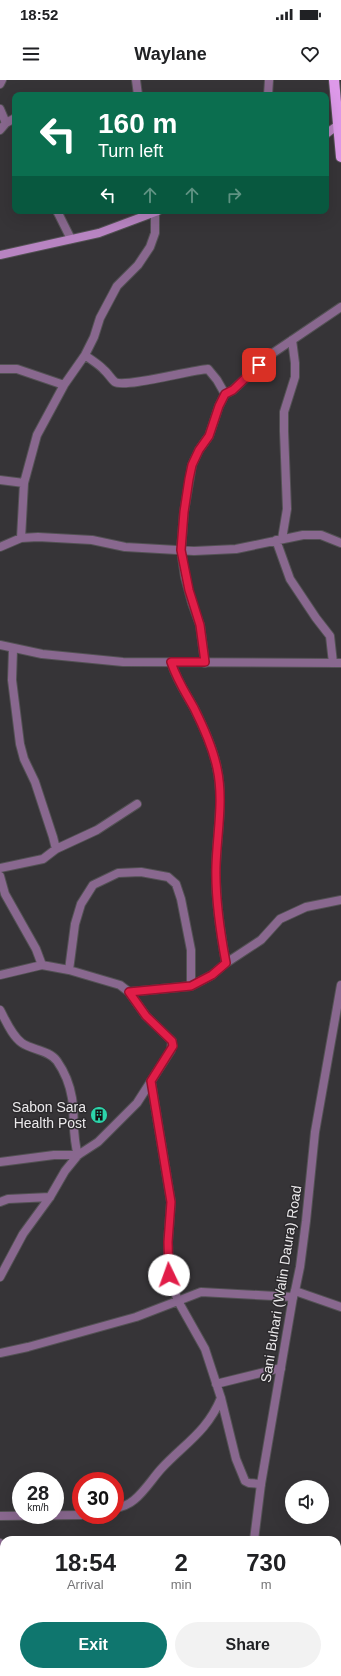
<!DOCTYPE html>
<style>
:root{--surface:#fff;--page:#f2f2f2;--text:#202124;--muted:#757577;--accent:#0f766e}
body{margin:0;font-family:Helvetica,sans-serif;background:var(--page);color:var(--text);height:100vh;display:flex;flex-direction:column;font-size:15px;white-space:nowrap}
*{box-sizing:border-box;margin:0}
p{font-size:13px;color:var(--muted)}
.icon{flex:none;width:22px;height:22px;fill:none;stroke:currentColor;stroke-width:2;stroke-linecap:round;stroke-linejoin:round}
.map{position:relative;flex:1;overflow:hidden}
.side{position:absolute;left:0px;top:1456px;width:341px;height:140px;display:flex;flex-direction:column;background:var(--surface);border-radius:12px 12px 0 0;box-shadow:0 4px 16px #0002}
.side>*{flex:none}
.guide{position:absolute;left:12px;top:12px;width:317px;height:122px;border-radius:8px;box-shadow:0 4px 16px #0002;background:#0b6e4f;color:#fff;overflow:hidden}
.controls{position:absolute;left:285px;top:1400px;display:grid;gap:8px}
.controls a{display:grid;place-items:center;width:44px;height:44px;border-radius:50%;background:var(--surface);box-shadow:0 4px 16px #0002;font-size:20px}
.speed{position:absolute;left:12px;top:1392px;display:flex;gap:8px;font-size:20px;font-weight:700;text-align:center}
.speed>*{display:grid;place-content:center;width:52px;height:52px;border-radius:50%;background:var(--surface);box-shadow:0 4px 16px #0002;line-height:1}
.speed small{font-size:10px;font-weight:400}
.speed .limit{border:6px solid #d22;background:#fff;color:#111}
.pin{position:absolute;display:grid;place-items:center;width:34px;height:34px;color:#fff;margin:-17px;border-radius:8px;box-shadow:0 2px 6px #0006}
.me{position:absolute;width:44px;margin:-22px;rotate:357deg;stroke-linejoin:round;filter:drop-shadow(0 0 3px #0008)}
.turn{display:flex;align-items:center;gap:14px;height:84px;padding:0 20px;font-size:18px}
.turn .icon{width:52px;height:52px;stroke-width:2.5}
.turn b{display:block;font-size:28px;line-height:34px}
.lanes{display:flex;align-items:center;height:38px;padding:0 20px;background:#0003;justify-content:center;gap:20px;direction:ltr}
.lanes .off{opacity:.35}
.eta{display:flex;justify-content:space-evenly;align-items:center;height:68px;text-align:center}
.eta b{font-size:24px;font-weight:600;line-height:28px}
.cta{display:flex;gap:8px;margin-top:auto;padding:8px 20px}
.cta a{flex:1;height:46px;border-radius:24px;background:var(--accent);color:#fff;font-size:16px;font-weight:600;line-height:46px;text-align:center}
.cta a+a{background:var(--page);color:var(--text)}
.status{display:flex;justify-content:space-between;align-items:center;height:28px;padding:0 20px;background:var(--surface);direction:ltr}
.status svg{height:11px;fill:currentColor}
header{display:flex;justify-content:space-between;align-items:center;height:52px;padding:0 20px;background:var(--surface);font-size:18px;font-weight:600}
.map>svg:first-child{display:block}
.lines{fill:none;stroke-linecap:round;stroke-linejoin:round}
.minor-casing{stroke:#535154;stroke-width:10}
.tertiary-casing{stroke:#535154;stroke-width:10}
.secondary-casing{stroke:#535154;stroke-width:10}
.primary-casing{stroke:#535154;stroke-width:12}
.minor{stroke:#89688f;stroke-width:8}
.tertiary{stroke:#89688f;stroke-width:8}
.secondary{stroke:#b884c2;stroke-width:8}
.primary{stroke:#dd99e9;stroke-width:10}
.route-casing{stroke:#92132f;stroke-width:10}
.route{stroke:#e11d48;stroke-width:7}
.labels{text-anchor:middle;stroke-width:3;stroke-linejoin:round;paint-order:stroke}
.poi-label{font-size:14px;fill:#ebe9eb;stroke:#2c2a2d;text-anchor:end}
.street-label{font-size:14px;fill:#ebe9eb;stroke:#2c2a2d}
</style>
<div class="status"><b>18:52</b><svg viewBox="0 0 49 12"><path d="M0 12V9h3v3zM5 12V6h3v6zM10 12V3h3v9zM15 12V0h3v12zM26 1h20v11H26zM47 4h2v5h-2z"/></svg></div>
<header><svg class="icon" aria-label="menu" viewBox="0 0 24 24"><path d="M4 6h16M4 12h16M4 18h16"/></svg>Waylane<svg class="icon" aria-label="heart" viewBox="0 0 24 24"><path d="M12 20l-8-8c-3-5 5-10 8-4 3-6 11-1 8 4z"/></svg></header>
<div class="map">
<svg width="341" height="1596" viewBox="0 0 341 1596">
<rect width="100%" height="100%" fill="#363437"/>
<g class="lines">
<g class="minor-casing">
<path id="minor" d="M 136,0 L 138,15
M 0,4 L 2,0
M 268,15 L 269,0
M 0,29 L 6,43
M 0,50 L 6,43 L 15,38
M 57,131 L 71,159
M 85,275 C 91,280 99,284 104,290 C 108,293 111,299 115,302 C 125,308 191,290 208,289 L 217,300 L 225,314
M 0,289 L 17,289 L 64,305
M 0,400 L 24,403
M 21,458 L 38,457 L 92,460 L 125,467 L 194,471 L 236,469 L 303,455 L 321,455 L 341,463
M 282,459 L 287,429 L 284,351 L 284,332 L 295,297 L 295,283 L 292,260
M 276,460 L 290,499 L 316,538 L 330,556 L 333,583
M 0,467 L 21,458 L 24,403 L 37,355 L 64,305 L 85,275 L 94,257 L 100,238 L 117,206 L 138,185 L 150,167 L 155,153 L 155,133
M 13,569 L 12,600 L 20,664 L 24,679 L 35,702 L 53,757 L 56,769
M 171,582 C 177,601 185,612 194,628 C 203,646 213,668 217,688 C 224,720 217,753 216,786 C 215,818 220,851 226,883
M 205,583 L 200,545 L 192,523 L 185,497 L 181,470 L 184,432 L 192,385 L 199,370 L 209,356 L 219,326 L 225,314 L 233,310 L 270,275 L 341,227
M 0,788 L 43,779 L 56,769 L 97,750 L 137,724
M 0,796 L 5,814 L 36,869 L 42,885
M 69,890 L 75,844 L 81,824 L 93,805 L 118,793 L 141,792 L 168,797 L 176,804 L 181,819 L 191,870 L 191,906
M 0,895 L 42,885 L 69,890 L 120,905 L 129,912 L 146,936 L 172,961 L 171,970 L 137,1023 L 98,1062 L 78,1075 L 65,1091 L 50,1117 L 23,1154 L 0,1197
M 129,912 L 191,906 L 212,895 L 226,883 L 261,860 L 280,839 L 306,827 L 341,820
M 0,930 C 6,941 12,956 22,963 C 32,970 49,970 57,981 C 64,991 70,1006 72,1018 C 75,1037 72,1056 78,1075 L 54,1075 L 0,1082
M 151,1001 L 171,1122 L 168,1162 L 169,1195 L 178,1221 L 205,1269 L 221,1318 L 236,1379 L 245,1401 L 249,1403 L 261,1404
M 0,1122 L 8,1119 L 50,1117
M 295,1211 L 341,1227
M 0,1273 L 28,1267 L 136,1237 L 201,1212 L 293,1217
M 216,1304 L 281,1288
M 115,1428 C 123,1427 128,1425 134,1420 C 145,1411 152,1399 161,1389 C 184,1364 207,1352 221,1318
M 0,1436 L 81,1435
M 0,1463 L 4,1467
M 131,1592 L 135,1596"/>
</g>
<g class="tertiary-casing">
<path id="tertiary" d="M 0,565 L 42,574 L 123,582 L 341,583
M 254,1460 L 261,1404 L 293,1217 L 295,1211 L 300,1187 L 306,1141 L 315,1052 L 341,905
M 250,1592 L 250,1596"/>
</g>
<g class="secondary-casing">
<path id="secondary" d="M 326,54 L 338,45
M 0,175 L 99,153 L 158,131"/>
</g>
<g class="primary-casing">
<path id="primary" d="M 334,0 L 341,77"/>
</g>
<use href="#minor" class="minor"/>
<use href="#tertiary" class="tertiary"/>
<use href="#secondary" class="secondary"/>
<use href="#primary" class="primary"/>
</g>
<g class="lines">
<g class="route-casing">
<path id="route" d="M 169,1195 L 168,1162 L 171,1122 L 151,1001 L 173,966 L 172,961 L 146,936 L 129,912 L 191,906 L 212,895 L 226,883 C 220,851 215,819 216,786 C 217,753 224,720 217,688 C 213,669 203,646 194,628 C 185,612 177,600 171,582 L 205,582 L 200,545 L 189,510 L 181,470 L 184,432 L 189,399 L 192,385 L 199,370 L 209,356 L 219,326 L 225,314 L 233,310 L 259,285"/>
</g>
<use href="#route" class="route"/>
</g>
<defs>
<g id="building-disc" transform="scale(0.9)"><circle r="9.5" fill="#2cd5ab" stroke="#2c2a2d"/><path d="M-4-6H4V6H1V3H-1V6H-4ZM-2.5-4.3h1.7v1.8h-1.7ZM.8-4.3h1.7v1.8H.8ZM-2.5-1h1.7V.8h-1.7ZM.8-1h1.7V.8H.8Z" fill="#111"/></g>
</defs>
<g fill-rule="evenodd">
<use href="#building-disc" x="99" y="1035"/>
</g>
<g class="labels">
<g class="poi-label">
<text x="86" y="1032">Sabon Sara<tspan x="86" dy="16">Health Post</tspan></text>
</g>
<g class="street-label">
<text transform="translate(281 1204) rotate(-81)" y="5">Sani Buhari (Walin Daura) Road</text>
</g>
</g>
</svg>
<div class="controls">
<a><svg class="icon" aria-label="sound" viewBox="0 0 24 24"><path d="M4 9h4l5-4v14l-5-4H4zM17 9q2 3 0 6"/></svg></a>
</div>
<div class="speed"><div>28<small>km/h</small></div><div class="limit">30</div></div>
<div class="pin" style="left:259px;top:285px;background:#d93025"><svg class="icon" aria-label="arrive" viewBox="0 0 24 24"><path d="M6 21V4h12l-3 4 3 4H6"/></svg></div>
<svg class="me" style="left:169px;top:1195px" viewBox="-20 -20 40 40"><circle r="19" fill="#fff"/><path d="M0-13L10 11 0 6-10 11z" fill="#e11d48"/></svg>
<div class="guide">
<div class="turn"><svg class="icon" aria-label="left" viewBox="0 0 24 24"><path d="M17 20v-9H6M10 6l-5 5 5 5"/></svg><div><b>160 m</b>Turn left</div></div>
<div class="lanes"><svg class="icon" aria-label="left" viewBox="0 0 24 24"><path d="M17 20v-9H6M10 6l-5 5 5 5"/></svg><svg class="icon off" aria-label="ahead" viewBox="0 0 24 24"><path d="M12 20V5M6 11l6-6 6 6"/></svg><svg class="icon off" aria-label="ahead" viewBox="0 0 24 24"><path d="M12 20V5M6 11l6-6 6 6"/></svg><svg class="icon off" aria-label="right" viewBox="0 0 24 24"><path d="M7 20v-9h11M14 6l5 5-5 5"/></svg></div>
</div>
<section class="side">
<div class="eta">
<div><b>18:54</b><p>Arrival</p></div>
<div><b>2</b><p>min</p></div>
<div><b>730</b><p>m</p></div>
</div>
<div class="cta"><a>Exit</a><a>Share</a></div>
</section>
</div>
